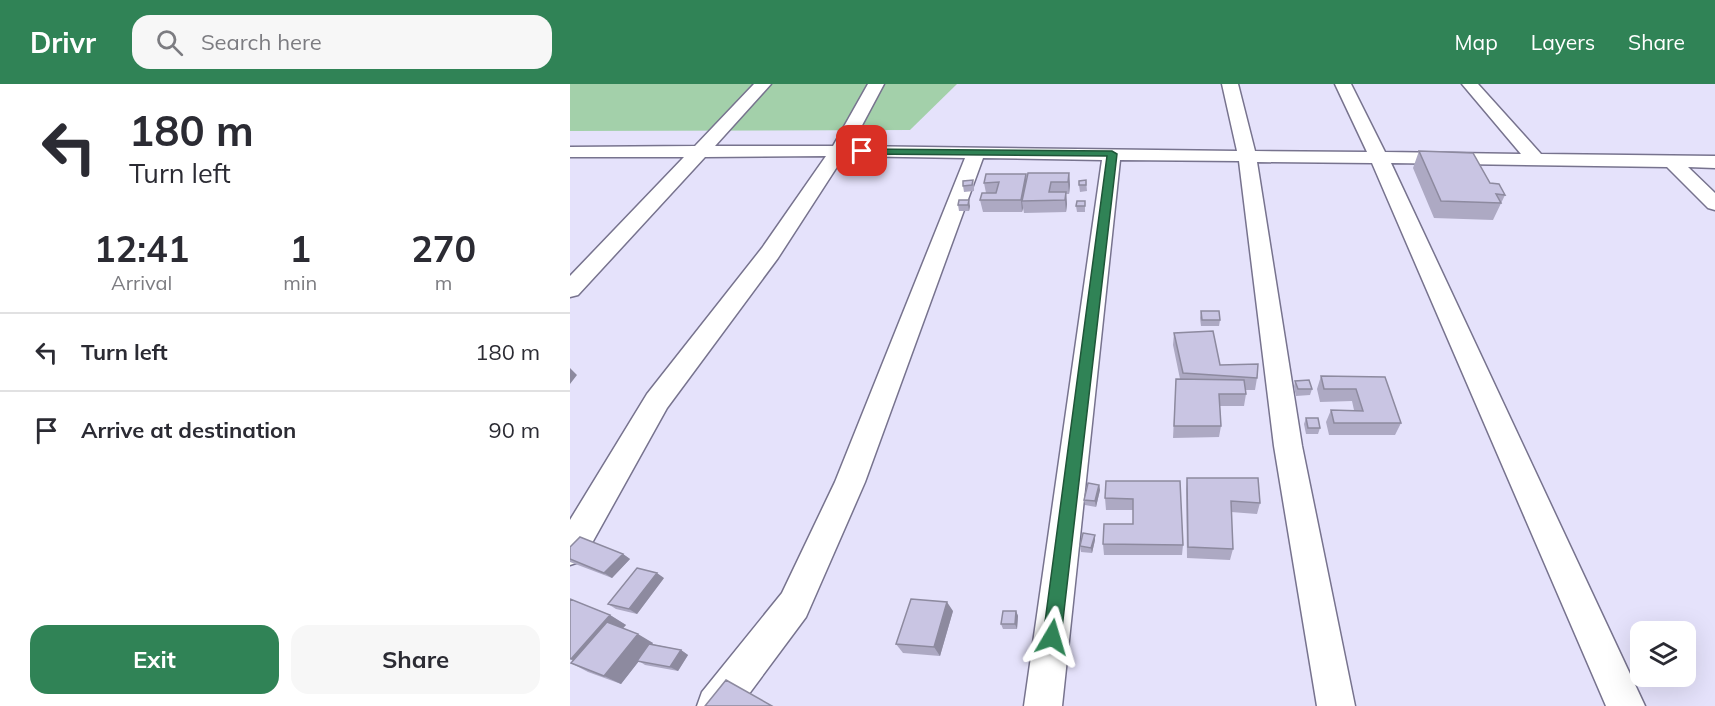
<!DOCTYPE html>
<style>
:root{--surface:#fff;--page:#f7f7f7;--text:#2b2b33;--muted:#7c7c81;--line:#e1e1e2;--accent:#308356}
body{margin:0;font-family:Mulish,sans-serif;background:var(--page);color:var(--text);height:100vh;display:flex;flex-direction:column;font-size:22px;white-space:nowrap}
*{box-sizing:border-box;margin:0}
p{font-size:20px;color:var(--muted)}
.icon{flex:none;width:33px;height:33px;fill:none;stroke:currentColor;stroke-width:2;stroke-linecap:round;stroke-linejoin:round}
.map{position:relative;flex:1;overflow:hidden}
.details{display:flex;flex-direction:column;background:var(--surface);width:570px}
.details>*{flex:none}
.top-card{background:#fff;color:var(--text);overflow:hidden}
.controls{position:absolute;left:1060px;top:537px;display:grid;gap:12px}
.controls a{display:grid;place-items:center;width:66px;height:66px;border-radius:12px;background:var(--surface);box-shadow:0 6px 24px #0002;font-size:30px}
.pin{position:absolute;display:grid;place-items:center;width:51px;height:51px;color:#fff;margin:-26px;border-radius:12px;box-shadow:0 3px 9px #0006}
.me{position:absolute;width:66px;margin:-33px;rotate:7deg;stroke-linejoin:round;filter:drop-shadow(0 0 4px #0008)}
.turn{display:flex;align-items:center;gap:21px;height:126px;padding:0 30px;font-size:27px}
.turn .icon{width:78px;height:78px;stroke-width:2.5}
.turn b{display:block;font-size:42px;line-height:51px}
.eta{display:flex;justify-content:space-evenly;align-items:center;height:102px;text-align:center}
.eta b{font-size:36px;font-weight:700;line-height:42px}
.action{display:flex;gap:12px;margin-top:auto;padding:12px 30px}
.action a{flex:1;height:69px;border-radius:18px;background:var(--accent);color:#fff;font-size:24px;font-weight:700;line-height:69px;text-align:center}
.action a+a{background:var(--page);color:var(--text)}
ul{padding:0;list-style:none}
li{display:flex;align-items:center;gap:18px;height:78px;padding:0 30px;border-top:2px solid var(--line)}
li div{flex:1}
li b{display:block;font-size:22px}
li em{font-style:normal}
header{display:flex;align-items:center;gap:36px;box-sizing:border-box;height:84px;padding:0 30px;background:var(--accent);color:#fff}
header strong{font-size:28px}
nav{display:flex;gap:33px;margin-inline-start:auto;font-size:21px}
.search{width:420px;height:54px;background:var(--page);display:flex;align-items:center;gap:15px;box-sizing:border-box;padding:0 21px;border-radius:18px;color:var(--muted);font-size:22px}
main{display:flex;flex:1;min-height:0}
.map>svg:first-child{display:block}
.green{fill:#a3d0aa}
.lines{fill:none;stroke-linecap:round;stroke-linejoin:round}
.street-casing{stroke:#77738e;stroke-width:3}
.street{fill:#fff;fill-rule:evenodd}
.wall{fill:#ada9c3}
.shaded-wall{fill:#8d8a9f}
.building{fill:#c9c5e3;stroke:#8d8a9f;stroke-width:1.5}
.route{fill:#308356;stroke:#1f5538;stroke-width:1.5}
</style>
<header>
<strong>Drivr</strong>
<div class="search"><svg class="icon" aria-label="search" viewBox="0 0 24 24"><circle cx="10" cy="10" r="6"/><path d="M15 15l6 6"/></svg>Search here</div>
<nav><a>Map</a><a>Layers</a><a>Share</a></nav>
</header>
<main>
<section class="details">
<div class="top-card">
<div class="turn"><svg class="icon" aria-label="left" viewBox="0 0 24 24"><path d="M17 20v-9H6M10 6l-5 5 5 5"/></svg><div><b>180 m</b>Turn left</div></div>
</div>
<div class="eta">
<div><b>12:41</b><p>Arrival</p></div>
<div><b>1</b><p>min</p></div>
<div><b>270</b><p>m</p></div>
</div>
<ul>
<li><svg class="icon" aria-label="left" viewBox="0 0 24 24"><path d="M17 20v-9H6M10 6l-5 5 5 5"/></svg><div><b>Turn left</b></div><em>180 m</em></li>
<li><svg class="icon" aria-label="arrive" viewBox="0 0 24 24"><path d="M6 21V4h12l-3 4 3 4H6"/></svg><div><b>Arrive at destination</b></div><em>90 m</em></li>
</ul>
<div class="action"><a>Exit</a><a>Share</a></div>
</section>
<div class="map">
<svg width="1145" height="622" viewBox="0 0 1145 622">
<rect width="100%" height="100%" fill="#e5e2fb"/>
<path class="green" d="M 0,0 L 387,0 L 340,46 L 0,47 Z"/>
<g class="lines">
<g class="street-casing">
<path id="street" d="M 184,0 L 201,0 L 145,62 L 263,62 L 298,0 L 314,0 L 281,62 L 667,67 L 652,0 L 668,0 L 685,67 L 797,68 L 765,0 L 781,0 L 815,68 L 951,70 L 892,0 L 908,0 L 971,70 L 1145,72 L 1145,84 L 1118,83 L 1145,109 L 1145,126 L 1138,124 L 1097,83 L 821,79 L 1075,622 L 1036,622 L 802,79 L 687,78 L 732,362 L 785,622 L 747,622 L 704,362 L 669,77 L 550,76 L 492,622 L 454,622 L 532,76 L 413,74 L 295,398 L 236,533 L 170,622 L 127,622 L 132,608 L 212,509 L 265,398 L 395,74 L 274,72 L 208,174 L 97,324 L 12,477 L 0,481 L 0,436 L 77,310 L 192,164 L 256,72 L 135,73 L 8,211 L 0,213 L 0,192 L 114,73 L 0,73 L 0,63 L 125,62 Z"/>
</g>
<use href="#street" class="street"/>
</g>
<path class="wall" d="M 849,67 L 920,99 L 935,111 L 923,136 L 864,134 L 843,84 Z
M 499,89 L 500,101 L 499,110 L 496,110 L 497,120 L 496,128 L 454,129 L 453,124 L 452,128 L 413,128 L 410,116 L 416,109 L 414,99 L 456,95 Z
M 403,96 L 404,103 L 404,107 L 394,108 L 393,102 Z
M 516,96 L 517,107 L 510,108 L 509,101 Z
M 389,116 L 400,122 L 399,127 L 389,127 L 388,121 Z
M 515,117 L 515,128 L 507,128 L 506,122 Z
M 631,227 L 650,236 L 649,242 L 631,242 L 630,234 Z
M 604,249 L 650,281 L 687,294 L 685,306 L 675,306 L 676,310 L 674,322 L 650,322 L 651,342 L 649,353 L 603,354 L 606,295 L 610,295 L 603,261 Z
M 751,292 L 815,293 L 831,339 L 825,351 L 759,351 L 756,338 L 761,326 L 784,326 L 782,317 L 750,318 L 747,305 Z
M 725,297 L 742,305 L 740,311 L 726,312 L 724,303 Z
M 736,334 L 750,344 L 748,350 L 736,350 L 734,340 Z
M 617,394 L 690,419 L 687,430 L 661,428 L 663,465 L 660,476 L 617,474 L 616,405 Z
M 610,397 L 613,461 L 612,471 L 534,471 L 533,460 L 563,440 L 563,426 L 536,426 L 535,414 Z
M 529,401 L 530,406 L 526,423 L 515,421 L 514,416 Z
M 525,451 L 525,456 L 522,469 L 511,468 L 510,462 Z
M 0,463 L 53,470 L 60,475 L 42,494 L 0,478 Z
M 94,494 L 67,530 L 46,525 L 38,520 Z
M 0,515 L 40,531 L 56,541 L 52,544 L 83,559 L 82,560 L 111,566 L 118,571 L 108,587 L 75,581 L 69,577 L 51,600 L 18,588 L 1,579 L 3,577 L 0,575 Z
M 383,527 L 370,572 L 333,569 L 326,560 Z
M 446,527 L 448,532 L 447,545 L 433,545 L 431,540 Z"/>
<path class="shaded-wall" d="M 499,89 L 500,101 L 499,110 L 498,98 Z
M 456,90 L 457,102 L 452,117 L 453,124 L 452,128 L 451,116 Z
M 496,108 L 497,120 L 496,128 L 495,116 Z
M 399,116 L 400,122 L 399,127 L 398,121 Z
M 0,284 L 7,291 L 0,300 Z
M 529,401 L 530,406 L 526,423 L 525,417 Z
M 525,451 L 525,456 L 522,469 L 521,464 Z
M 53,470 L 60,475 L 42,494 L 34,489 Z
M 87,489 L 94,494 L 67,530 L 59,525 Z
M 377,518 L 383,527 L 370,572 L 364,563 Z
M 446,527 L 448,532 L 447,545 L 445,540 Z
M 40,531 L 56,541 L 18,583 L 1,575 Z
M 68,550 L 83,559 L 51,600 L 34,592 Z
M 111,566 L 118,571 L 108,587 L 100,583 Z"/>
<path class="building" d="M 849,67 L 903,69 L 920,99 L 929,100 L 935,111 L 926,110 L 931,119 L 871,117 Z
M 458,89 L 499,89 L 498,98 L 481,98 L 479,108 L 496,108 L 495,116 L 452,117 Z
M 416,90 L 456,90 L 451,116 L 410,116 L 412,109 L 426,109 L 429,98 L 414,99 Z
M 403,96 L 402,101 L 393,102 L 393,97 Z
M 516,96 L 516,101 L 509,101 L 509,97 Z
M 389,116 L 399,116 L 398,121 L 388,121 Z
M 507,117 L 515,117 L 515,122 L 506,122 Z
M 631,227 L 649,227 L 650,236 L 632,236 Z
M 643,247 L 650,281 L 688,280 L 687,294 L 613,289 L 604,249 Z
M 751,292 L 815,293 L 831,339 L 764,339 L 761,326 L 793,327 L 786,305 L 754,305 Z
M 606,295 L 674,296 L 676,310 L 649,310 L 651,342 L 604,342 Z
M 739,296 L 742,305 L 728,305 L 725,297 Z
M 736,334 L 748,334 L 750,344 L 738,344 Z
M 617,394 L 688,394 L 690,419 L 661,417 L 663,465 L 618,463 Z
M 536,397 L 610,397 L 613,461 L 533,460 L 534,440 L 563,440 L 563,415 L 535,414 Z
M 518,399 L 529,401 L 525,417 L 514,416 Z
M 513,449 L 525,451 L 521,464 L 510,462 Z
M 10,453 L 53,470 L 34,489 L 0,475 L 0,463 Z
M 67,484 L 87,489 L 59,525 L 38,520 Z
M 0,515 L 40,531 L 1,575 L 0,574 Z
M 341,515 L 377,518 L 364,563 L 326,560 Z
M 433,527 L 446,527 L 445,540 L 431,540 Z
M 37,538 L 68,550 L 34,592 L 1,579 Z
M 79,560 L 111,566 L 100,583 L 67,577 Z
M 156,596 L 202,622 L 135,622 Z"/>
<path class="route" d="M 289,65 L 542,67 L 547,70 L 491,553 L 488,559 L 482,562 L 475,559 L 473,553 L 537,72 L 292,70 L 289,69 Z"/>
</svg>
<div class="controls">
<a><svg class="icon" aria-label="layers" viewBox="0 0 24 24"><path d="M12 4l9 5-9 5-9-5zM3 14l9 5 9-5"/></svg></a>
</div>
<div class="pin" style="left:292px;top:67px;background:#d93025"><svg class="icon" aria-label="arrive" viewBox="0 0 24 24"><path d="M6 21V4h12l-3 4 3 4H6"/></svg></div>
<svg class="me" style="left:482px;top:553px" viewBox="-20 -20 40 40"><path d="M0-17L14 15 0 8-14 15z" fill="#308356" stroke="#fff" stroke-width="4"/></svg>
</div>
</main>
